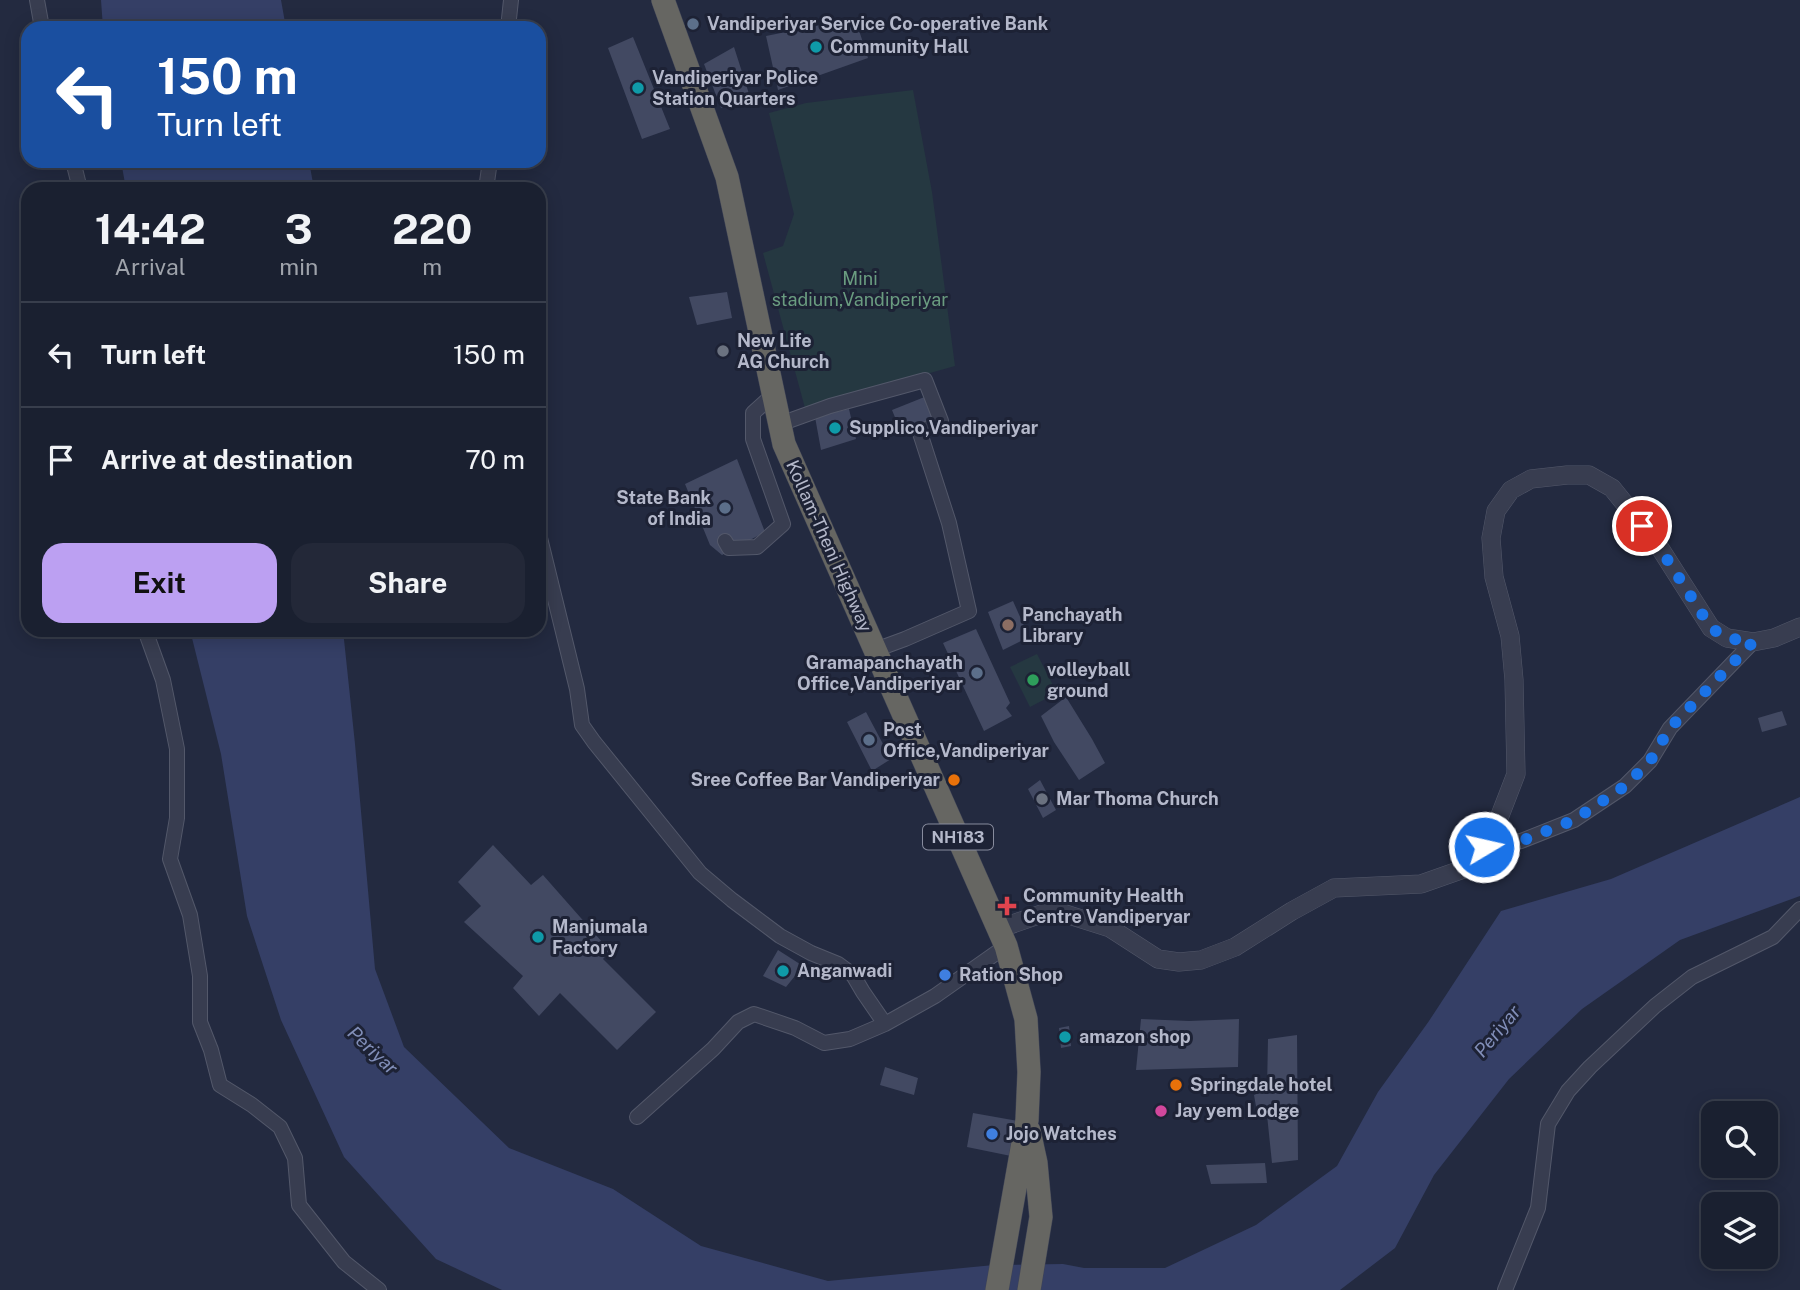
<!DOCTYPE html>
<style>
:root{--surface:#1a2030;--page:#232838;--text:#f1f3f6;--muted:#9fa3ab;--line:#383e4c;--accent:#bca0f2}
body{margin:0;font-family:"Public Sans",sans-serif;background:var(--page);color:var(--text);height:100vh;display:flex;flex-direction:column;font-size:26px;white-space:nowrap}
*{box-sizing:border-box;margin:0}
p{font-size:23px;color:var(--muted)}
.icon{flex:none;width:38px;height:38px;fill:none;stroke:currentColor;stroke-width:2;stroke-linecap:round;stroke-linejoin:round}
.map{position:relative;flex:1;overflow:hidden}
.side{position:absolute;left:21px;top:182px;width:525px;height:455px;display:flex;flex-direction:column;background:var(--surface);border-radius:21px;box-shadow:0 4px 18px #0003,0 0 0 2px var(--line)}
.side>*{flex:none}
.guide{position:absolute;left:21px;top:21px;width:525px;height:147px;border-radius:21px;box-shadow:0 4px 18px #0003,0 0 0 2px var(--line);background:#1a4fa0;color:#fff;overflow:hidden}
.fabs{position:absolute;left:1701px;top:1101px;display:grid;gap:14px}
.fabs a{display:grid;place-items:center;width:77px;height:77px;border-radius:14px;background:var(--surface);box-shadow:0 4px 18px #0003,0 0 0 2px var(--line);font-size:35px}
.pin{position:absolute;display:grid;place-items:center;width:60px;height:60px;color:#fff;margin:-30px;border:4px solid #fff;border-radius:50%;box-shadow:0 2px 7px #0007}
.me{position:absolute;width:77px;margin:-38px;rotate:81deg;stroke-linejoin:round;filter:drop-shadow(0 0 5px #0008)}
.turn{display:flex;align-items:center;gap:24px;height:147px;padding:0 21px;font-size:32px}
.turn .icon{width:91px;height:91px;stroke-width:2.5}
.turn b{display:block;font-size:49px;line-height:60px}
.eta{display:flex;justify-content:space-evenly;align-items:center;height:119px;text-align:center}
.eta b{font-size:42px;font-weight:700;line-height:49px}
.cta{display:flex;gap:14px;margin-top:auto;padding:14px 21px}
.cta a{flex:1;height:80px;border-radius:21px;background:var(--accent);color:#111;font-size:28px;font-weight:700;line-height:80px;text-align:center}
.cta a+a{background:var(--page);color:var(--text)}
ul{padding:0;list-style:none}
li{display:flex;align-items:center;gap:21px;height:105px;padding:0 21px;border-top:2px solid var(--line)}
li div{flex:1}
li b{display:block;font-size:26px}
li em{font-style:normal}
.map>svg:first-child{display:block}
.green{fill:#253841}
.water{fill:#353f66}
.building{fill:#424962}
.lines{fill:none;stroke-linecap:round;stroke-linejoin:round}
.minor-casing{stroke:#53586a;stroke-width:16}
.tertiary-casing{stroke:#53586a;stroke-width:19}
.trunk-casing{stroke:#404557;stroke-width:24}
.minor{stroke:#383d50;stroke-width:14}
.tertiary{stroke:#383d50;stroke-width:18}
.trunk{stroke:#666662;stroke-width:23}
.route{stroke:#1a73e8;stroke-width:12;stroke-dasharray:0 21.6}
.service-dot{fill:#5c6f8a;stroke:#1d2235;stroke-width:2.5}
.culture-dot{fill:#0f9aa8;stroke:#1d2235;stroke-width:2.5}
.worship-dot{fill:#6b7280;stroke:#1d2235;stroke-width:2.5}
.education-dot{fill:#8d6e63;stroke:#1d2235;stroke-width:2.5}
.leisure-dot{fill:#2e9e5b;stroke:#1d2235;stroke-width:2.5}
.food-dot{fill:#e8710a;stroke:#1d2235;stroke-width:2.5}
.health-dot{fill:#e0444e;stroke:#1d2235;stroke-width:2.5}
.shop-dot{fill:#3f7fe0;stroke:#1d2235;stroke-width:2.5}
.hotel-dot{fill:#d1479c;stroke:#1d2235;stroke-width:2.5}
.labels{text-anchor:middle;stroke-width:6;stroke-linejoin:round;paint-order:stroke}
.shield{fill:#1d2235;stroke:#878b9d;stroke-width:2}
.shield-label{font-size:16px;font-weight:bold;fill:#b4b8ca}
.poi-label{font-size:18px;font-weight:bold;fill:#b4b8ca;stroke:#1d2235;text-anchor:start}
.park-label{font-size:18px;fill:#6a9c80;stroke:#1d2235}
.street-label{font-size:18px;fill:#b4b8ca;stroke:#1d2235}
.water-label{font-size:19px;font-style:italic;fill:#818eb8;stroke:#1d2235}
</style>
<div class="map">
<svg width="1800" height="1290" viewBox="0 0 1800 1290">
<rect width="100%" height="100%" fill="#232a40"/>
<path class="green" d="M 913,90 L 932,192 L 955,366 L 805,408 L 763,253 L 783,246 L 794,214 L 769,113 L 806,103 Z
M 1037,654 L 1057,693 L 1030,707 L 1010,667 Z"/>
<path class="water" d="M 101,0 L 281,0 L 286,28 L 103,28 Z
M 121,161 L 309,161 L 314,189 L 126,189 Z
M 190,630 L 343,630 L 355,744 L 375,969 L 404,1047 L 509,1148 L 613,1189 L 701,1246 L 828,1281 L 994,1265 L 1063,1264 L 1084,1268 L 1165,1268 L 1256,1225 L 1337,1166 L 1378,1092 L 1429,1021 L 1501,911 L 1611,879 L 1800,797 L 1800,896 L 1680,940 L 1582,1009 L 1509,1079 L 1434,1175 L 1395,1248 L 1340,1290 L 502,1290 L 436,1259 L 344,1157 L 281,1020 L 247,916 L 221,754 Z"/>
<path class="building" d="M 855,18 L 868,58 L 778,90 L 766,36 Z
M 633,37 L 670,129 L 642,139 L 608,48 Z
M 734,47 L 750,97 L 721,108 L 704,64 Z
M 727,292 L 732,318 L 697,325 L 689,297 Z
M 927,396 L 938,419 L 903,437 L 892,410 Z
M 849,409 L 856,439 L 821,450 L 815,417 Z
M 737,459 L 765,532 L 722,555 L 710,545 L 685,484 Z
M 1013,601 L 1029,637 L 1003,650 L 988,612 Z
M 976,629 L 1010,703 L 1006,708 L 1012,716 L 984,731 L 943,643 Z
M 1066,697 L 1092,739 L 1105,763 L 1079,780 L 1054,742 L 1041,716 Z
M 1782,711 L 1787,725 L 1762,732 L 1758,718 Z
M 866,712 L 891,759 L 872,771 L 847,722 Z
M 1040,780 L 1056,810 L 1043,818 L 1028,789 Z
M 493,845 L 531,885 L 543,875 L 610,951 L 603,959 L 656,1012 L 617,1050 L 560,993 L 539,1016 L 513,988 L 523,976 L 464,922 L 481,906 L 458,882 Z
M 778,950 L 803,966 L 786,987 L 763,976 Z
M 1141,1019 L 1189,1021 L 1239,1019 L 1238,1067 L 1136,1070 Z
M 1069,1026 L 1071,1046 L 1061,1048 L 1059,1028 Z
M 1297,1035 L 1298,1160 L 1272,1163 L 1267,1115 L 1257,1112 L 1254,1095 L 1267,1089 L 1268,1039 Z
M 885,1067 L 918,1078 L 914,1095 L 880,1085 Z
M 973,1113 L 1018,1121 L 1011,1156 L 967,1147 Z
M 1265,1163 L 1267,1183 L 1211,1184 L 1206,1165 Z"/>
<g class="lines">
<g class="minor-casing">
<path id="minor" d="M 37,0 L 42,28
M 508,28 L 511,0
M 73,161 L 80,189
M 486,189 L 490,161
M 780,424 L 830,406 L 925,380 L 941,421 L 920,433 L 949,523 L 969,611 L 905,639 L 875,650
M 539,534 L 577,689 L 582,725 L 594,742 L 700,873 L 732,900 L 780,936 L 811,953 L 838,964 L 853,975 L 863,992 L 885,1024
M 725,541 L 729,548 L 757,547 L 783,524 L 753,439 L 753,413 L 774,394
M 145,630 L 163,680 L 177,749 L 177,818 L 170,859 L 190,915 L 200,976 L 200,1022 L 211,1050 L 220,1085 L 252,1105 L 280,1127 L 295,1158 L 299,1205 L 344,1262 L 379,1290
M 1484,847 L 1521,841 L 1574,820 L 1625,786 L 1650,761 L 1670,728 L 1753,642
M 637,1117 L 713,1049 L 738,1022 L 754,1014 L 795,1028 L 824,1043 L 850,1039 L 885,1024 L 935,996 L 1006,946
M 1505,1290 L 1538,1208 L 1548,1124 L 1568,1091 L 1590,1067 L 1655,1006 L 1692,977 L 1773,937 L 1800,909"/>
</g>
<g class="tertiary-casing">
<path id="tertiary" d="M 998,929 L 1053,910 L 1110,928 L 1158,959 L 1179,962 L 1201,960 L 1235,947 L 1292,911 L 1334,888 L 1421,884 L 1475,865 L 1499,818 L 1516,774 L 1514,680 L 1510,636 L 1494,577 L 1491,538 L 1496,511 L 1511,490 L 1531,479 L 1567,475 L 1589,475 L 1612,488 L 1658,545 L 1711,628 L 1727,638 L 1753,642 L 1774,638 L 1800,627"/>
</g>
<g class="trunk-casing">
<path id="trunk" d="M 663,0 L 727,177 L 784,444 L 1006,946 L 1026,1019 L 1029,1072 L 1027,1120 L 997,1290
M 1029,1290 L 1041,1217 L 1036,1163 L 1029,1131"/>
</g>
<use href="#minor" class="minor"/>
<use href="#tertiary" class="tertiary"/>
<use href="#trunk" class="trunk"/>
</g>
<g class="lines">
<path class="route" d="M 1484,847 L 1521,841 L 1574,820 L 1625,786 L 1650,761 L 1670,728 L 1753,642 L 1727,638 L 1711,628 L 1658,545 L 1642,526"/>
</g>
<g class="service-dot">
<circle cx="693" cy="24" r="7"/>
<circle cx="725" cy="508" r="7"/>
<circle cx="977" cy="673" r="7"/>
<circle cx="869" cy="740" r="7"/>
</g>
<g class="culture-dot">
<circle cx="816" cy="47" r="7"/>
<circle cx="638" cy="88" r="7"/>
<circle cx="835" cy="428" r="7"/>
<circle cx="538" cy="937" r="7"/>
<circle cx="783" cy="971" r="7"/>
<circle cx="1065" cy="1037" r="7"/>
</g>
<g class="worship-dot">
<circle cx="723" cy="351" r="7"/>
<circle cx="1042" cy="799" r="7"/>
</g>
<circle class="education-dot" cx="1008" cy="625" r="7"/>
<circle class="leisure-dot" cx="1033" cy="680" r="7"/>
<g class="food-dot">
<circle cx="954" cy="780" r="7"/>
<circle cx="1176" cy="1085" r="7"/>
</g>
<path class="health-dot" d="M1003.5 895.5h7v7h7v7h-7v7h-7v-7h-7v-7h7z"/>
<g class="shop-dot">
<circle cx="945" cy="975" r="7"/>
<circle cx="992" cy="1134" r="7"/>
</g>
<circle class="hotel-dot" cx="1161" cy="1111" r="7"/>
<g class="labels">
<rect class="shield" x="923" y="824.5" width="70" height="25" rx="5"/>
<g class="shield-label">
<text x="958" y="843">NH183</text>
</g>
<g class="poi-label">
<text x="707" y="30">Vandiperiyar Service Co-operative Bank</text>
<text x="830" y="53">Community Hall</text>
<text x="652" y="84">Vandiperiyar Police<tspan x="652" dy="21">Station Quarters</tspan></text>
<text x="737" y="347">New Life<tspan x="737" dy="21">AG Church</tspan></text>
<text x="849" y="434">Supplico,Vandiperiyar</text>
<text x="711" y="504" text-anchor="end">State Bank<tspan x="711" dy="21">of India</tspan></text>
<text x="1022" y="621">Panchayath<tspan x="1022" dy="21">Library</tspan></text>
<text x="963" y="669" text-anchor="end">Gramapanchayath<tspan x="963" dy="21">Office,Vandiperiyar</tspan></text>
<text x="1047" y="676">volleyball<tspan x="1047" dy="21">ground</tspan></text>
<text x="883" y="736">Post<tspan x="883" dy="21">Office,Vandiperiyar</tspan></text>
<text x="940" y="786" text-anchor="end">Sree Coffee Bar Vandiperiyar</text>
<text x="1056" y="805">Mar Thoma Church</text>
<text x="1023" y="902">Community Health<tspan x="1023" dy="21">Centre Vandiperyar</tspan></text>
<text x="552" y="933">Manjumala<tspan x="552" dy="21">Factory</tspan></text>
<text x="797" y="977">Anganwadi</text>
<text x="959" y="981">Ration Shop</text>
<text x="1079" y="1043">amazon shop</text>
<text x="1190" y="1091">Springdale hotel</text>
<text x="1175" y="1117">Jay yem Lodge</text>
<text x="1006" y="1140">Jojo Watches</text>
</g>
<g class="park-label">
<text x="860" y="285">Mini<tspan x="860" dy="21">stadium,Vandiperiyar</tspan></text>
</g>
<g class="street-label">
<text transform="translate(829 546) rotate(66)" y="6">Kollam-Theni Highway</text>
</g>
<g class="water-label">
<text transform="translate(1497 1031) rotate(-50)" y="7">Periyar</text>
<text transform="translate(373 1050) rotate(43)" y="7">Periyar</text>
</g>
</g>
</svg>
<div class="fabs">
<a><svg class="icon" aria-label="search" viewBox="0 0 24 24"><circle cx="10" cy="10" r="6"/><path d="M15 15l6 6"/></svg></a>
<a><svg class="icon" aria-label="layers" viewBox="0 0 24 24"><path d="M12 4l9 5-9 5-9-5zM3 14l9 5 9-5"/></svg></a>
</div>
<div class="pin" style="left:1642px;top:526px;background:#d93025"><svg class="icon" aria-label="arrive" viewBox="0 0 24 24"><path d="M6 21V4h12l-3 4 3 4H6"/></svg></div>
<svg class="me" style="left:1484px;top:847px" viewBox="-20 -20 40 40"><circle r="17" fill="#1a73e8" stroke="#fff" stroke-width="3"/><path d="M0-11L8 9 0 5-8 9z" fill="#fff"/></svg>
<div class="guide">
<div class="turn"><svg class="icon" aria-label="left" viewBox="0 0 24 24"><path d="M17 20v-9H6M10 6l-5 5 5 5"/></svg><div><b>150 m</b>Turn left</div></div>
</div>
<section class="side">
<div class="eta">
<div><b>14:42</b><p>Arrival</p></div>
<div><b>3</b><p>min</p></div>
<div><b>220</b><p>m</p></div>
</div>
<ul>
<li><svg class="icon" aria-label="left" viewBox="0 0 24 24"><path d="M17 20v-9H6M10 6l-5 5 5 5"/></svg><div><b>Turn left</b></div><em>150 m</em></li>
<li><svg class="icon" aria-label="arrive" viewBox="0 0 24 24"><path d="M6 21V4h12l-3 4 3 4H6"/></svg><div><b>Arrive at destination</b></div><em>70 m</em></li>
</ul>
<div class="cta"><a>Exit</a><a>Share</a></div>
</section>
</div>
